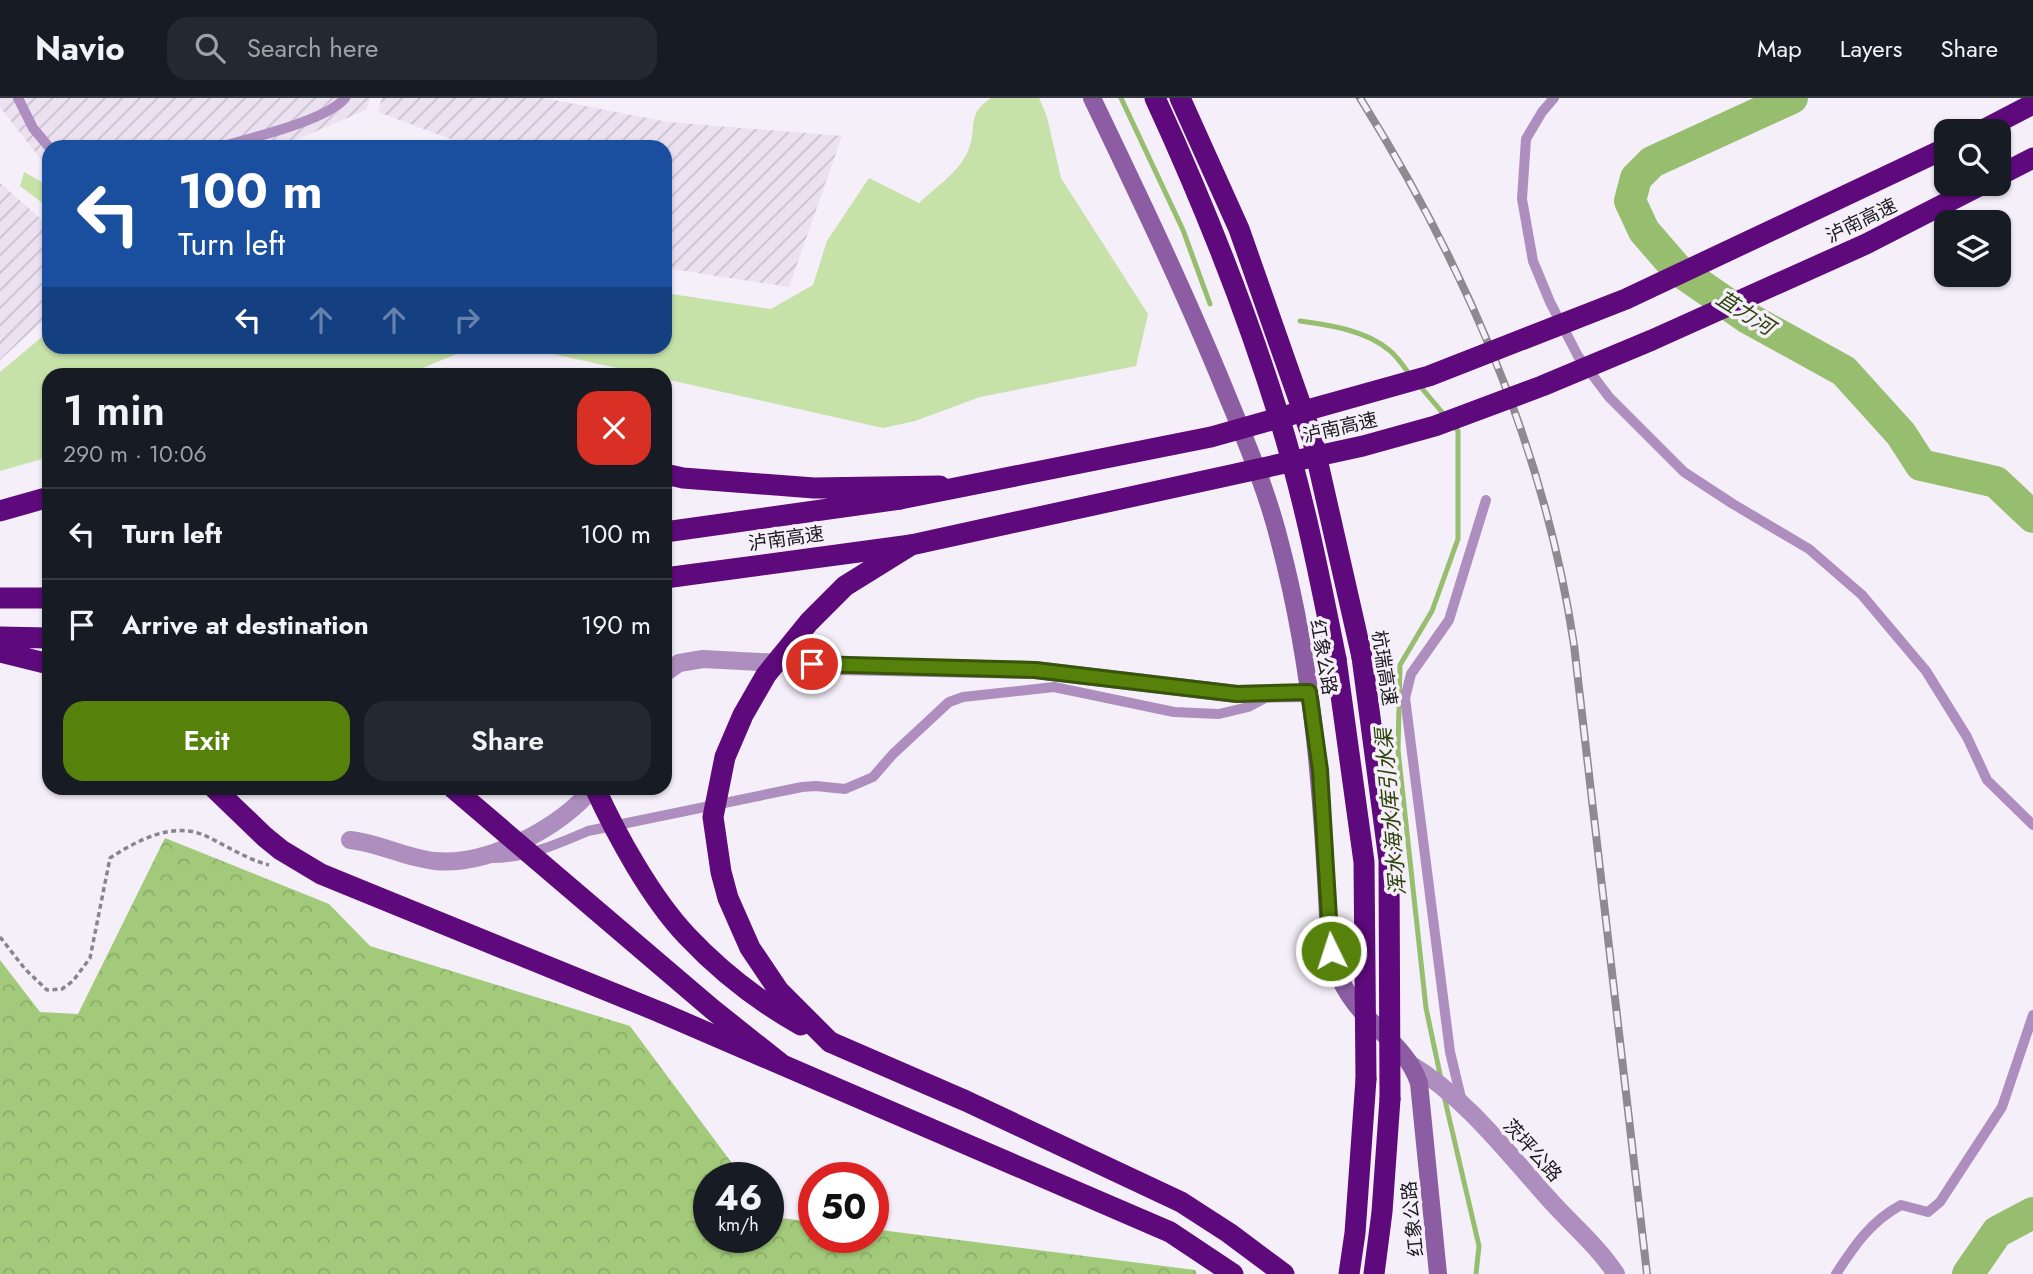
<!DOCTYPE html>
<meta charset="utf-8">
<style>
:root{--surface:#171b24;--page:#242831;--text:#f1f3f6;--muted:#9ea1a6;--line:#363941;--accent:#56820c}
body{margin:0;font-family:Jost,"Noto Sans SC",sans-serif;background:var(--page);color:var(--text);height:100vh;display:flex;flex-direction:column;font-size:26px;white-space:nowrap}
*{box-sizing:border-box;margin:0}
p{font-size:23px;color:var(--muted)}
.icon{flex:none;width:38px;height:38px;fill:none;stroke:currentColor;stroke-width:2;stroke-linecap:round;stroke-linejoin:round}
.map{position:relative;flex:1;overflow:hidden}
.panel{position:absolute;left:42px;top:270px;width:630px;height:427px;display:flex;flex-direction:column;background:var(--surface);border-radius:21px;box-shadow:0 2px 5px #0004}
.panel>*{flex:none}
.guide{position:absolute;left:42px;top:42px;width:630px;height:214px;border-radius:21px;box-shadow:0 2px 5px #0004;background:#1a4fa0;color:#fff;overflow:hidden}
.controls{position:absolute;left:1934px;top:21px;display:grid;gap:14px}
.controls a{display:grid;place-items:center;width:77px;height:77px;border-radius:14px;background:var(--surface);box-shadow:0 2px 5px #0004;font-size:35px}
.speed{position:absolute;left:693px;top:1064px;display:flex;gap:14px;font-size:35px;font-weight:700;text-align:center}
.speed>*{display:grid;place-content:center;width:91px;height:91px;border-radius:50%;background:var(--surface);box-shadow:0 2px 5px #0004;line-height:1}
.speed small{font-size:18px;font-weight:400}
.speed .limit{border:10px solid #d22;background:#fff;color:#111}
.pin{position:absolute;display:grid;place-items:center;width:60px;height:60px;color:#fff;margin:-30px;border:4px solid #fff;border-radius:50%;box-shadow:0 2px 7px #0007}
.me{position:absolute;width:77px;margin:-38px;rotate:356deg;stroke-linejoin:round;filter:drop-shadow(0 0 5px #0008)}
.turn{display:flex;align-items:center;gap:24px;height:147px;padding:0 21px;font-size:32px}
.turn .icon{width:91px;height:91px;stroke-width:2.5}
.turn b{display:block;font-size:49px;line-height:60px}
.lanes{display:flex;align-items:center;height:66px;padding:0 21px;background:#0003;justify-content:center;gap:35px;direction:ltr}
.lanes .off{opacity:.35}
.round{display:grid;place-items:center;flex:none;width:74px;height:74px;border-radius:21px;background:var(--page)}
.overview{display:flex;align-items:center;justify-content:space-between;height:119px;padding:0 21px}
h1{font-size:42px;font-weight:600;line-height:52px}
.cta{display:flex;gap:14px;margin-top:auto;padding:14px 21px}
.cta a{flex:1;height:80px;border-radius:21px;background:var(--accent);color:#fff;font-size:28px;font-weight:600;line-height:80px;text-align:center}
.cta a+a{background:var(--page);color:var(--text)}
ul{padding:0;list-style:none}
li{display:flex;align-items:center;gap:21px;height:91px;padding:0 21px;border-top:2px solid var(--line)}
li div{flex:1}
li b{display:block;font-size:26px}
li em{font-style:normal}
header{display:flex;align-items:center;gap:42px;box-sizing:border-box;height:98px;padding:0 35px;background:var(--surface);border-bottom:2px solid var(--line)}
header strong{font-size:33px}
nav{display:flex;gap:38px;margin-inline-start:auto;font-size:24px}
.search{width:490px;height:63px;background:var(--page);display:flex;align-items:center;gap:18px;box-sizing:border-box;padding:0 24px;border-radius:21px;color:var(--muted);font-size:26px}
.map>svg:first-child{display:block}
.industrial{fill:url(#industrial-furrows)}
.green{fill:#c6e2a9}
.forest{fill:url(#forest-crowns)}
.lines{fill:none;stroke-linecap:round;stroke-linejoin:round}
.stream{stroke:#97bd6e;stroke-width:5}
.river{stroke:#97bd6e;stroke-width:32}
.path{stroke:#89858b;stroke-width:3.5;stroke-dasharray:5 3.5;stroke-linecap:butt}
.lane{stroke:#ae8ebe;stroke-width:10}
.street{stroke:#ae8ebe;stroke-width:18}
.secondary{stroke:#8c5da3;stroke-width:18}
.highway{stroke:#5e097c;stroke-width:21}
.rail-casing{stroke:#8e8a90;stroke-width:8}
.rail{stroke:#f4eff8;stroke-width:5;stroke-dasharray:16;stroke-linecap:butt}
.highway-bridge{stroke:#5e097c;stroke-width:21}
.route-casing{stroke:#385408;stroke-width:18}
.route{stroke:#56820c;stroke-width:12}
.labels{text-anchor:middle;stroke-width:7;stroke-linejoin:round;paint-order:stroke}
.street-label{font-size:19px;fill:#1c1a1d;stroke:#f4eff8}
.water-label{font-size:21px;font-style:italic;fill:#2b4208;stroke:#f4eff8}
</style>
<header>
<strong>Navio</strong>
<div class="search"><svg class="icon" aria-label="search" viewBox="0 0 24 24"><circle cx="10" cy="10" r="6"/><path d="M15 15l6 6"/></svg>Search here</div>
<nav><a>Map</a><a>Layers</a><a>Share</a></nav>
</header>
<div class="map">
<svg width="2033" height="1176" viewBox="0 0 2033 1176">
<defs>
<pattern id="industrial-furrows" width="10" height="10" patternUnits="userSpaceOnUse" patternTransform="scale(1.75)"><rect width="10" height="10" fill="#ebe1f1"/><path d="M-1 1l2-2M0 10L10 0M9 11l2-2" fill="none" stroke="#c9c0ce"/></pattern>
<pattern id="forest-crowns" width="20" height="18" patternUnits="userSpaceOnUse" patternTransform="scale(1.75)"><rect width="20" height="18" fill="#a3ca7a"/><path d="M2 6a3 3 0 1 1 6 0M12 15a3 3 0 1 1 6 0" fill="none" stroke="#8cad69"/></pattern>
</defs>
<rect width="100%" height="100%" fill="#f4eff8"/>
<path class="industrial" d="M 0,0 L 370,0 L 366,12 L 279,49 L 49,49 L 49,72 L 0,9 Z
M 382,0 L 543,0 L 668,24 L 842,38 L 789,189 L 665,170 L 665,49 L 472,49 L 378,14 Z
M 0,85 L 49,128 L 49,217 L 0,262 Z"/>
<path class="green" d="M 991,0 L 1039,0 L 1047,19 L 1061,80 L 1148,216 L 1136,268 L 980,299 L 915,323 L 883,330 L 665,281 L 665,276 L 645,276 L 520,249 L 665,248 L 665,195 L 771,211 L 813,187 L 827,143 L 869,80 L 919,105 C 935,90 959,74 968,53 C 978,30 965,17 991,0 Z
M 24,74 L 49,88 L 49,110 L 20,88 Z
M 49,233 L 49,248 L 473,249 L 411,275 L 403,276 L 49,276 L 49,359 L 0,373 L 0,274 Z"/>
<path class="forest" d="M 165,740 L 329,806 L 370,848 L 630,928 L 743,1080 L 709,1080 L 709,1139 L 768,1139 L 768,1114 L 772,1119 L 814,1124 L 814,1139 L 873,1139 L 873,1131 L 1195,1172 L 1197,1176 L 0,1176 L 0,862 L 40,914 L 78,916 Z"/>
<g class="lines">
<path class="stream" d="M 1121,0 L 1183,132 L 1210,206
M 1300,223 C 1329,227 1365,232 1389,252 C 1397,258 1404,269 1410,277
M 1419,287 L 1447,320
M 1441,981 L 1426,910 L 1398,652 L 1400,567 L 1432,513 L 1458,441 L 1458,333 L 1453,327
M 1444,998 L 1479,1148 L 1476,1176"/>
<path class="river" d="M 1792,0 L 1652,64 L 1636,80 L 1630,103 L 1644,133 L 1677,171 L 1748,220 L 1844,273 L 1901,336 L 1921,367 L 1996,384 L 2033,419
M 1968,1176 L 1997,1134 L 2033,1115"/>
<path class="path" d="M 0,839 L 25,871 L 47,892 L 62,891 L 73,883 L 90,860 L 110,760 C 138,742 173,723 206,738 C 227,748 246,761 269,767"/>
<path class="lane" d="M 18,0 L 33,30 L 49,49
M 1554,0 L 1542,14 L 1526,41 L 1522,101 L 1533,163 L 1550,204 L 1578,258 L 1609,299 L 1684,374 L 1733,406 L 1809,451 L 1862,497 L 1926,573 L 1967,639 L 1987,682 L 2033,727
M 220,49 C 250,40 326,23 345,0
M 490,760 C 523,761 558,746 588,733 L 802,689 L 816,688 L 845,691 L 873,679 L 893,656 L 949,604 L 963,599 L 1054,589 L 1174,614 L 1219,616 L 1248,609 L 1265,600
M 1462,1004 L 1450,954 L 1405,600 L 1411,576 L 1449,522 L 1486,402
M 1836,1176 C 1854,1148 1871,1123 1901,1107 L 1928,1114 L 1940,1104 L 2002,1009 L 2033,917"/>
<path class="street" d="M 665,575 L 679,565 L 703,561 L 839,568 L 1035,572 L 1237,596 L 1309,595
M 350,742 C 379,745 406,760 435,763 C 489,768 559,730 593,690
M 1410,966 C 1465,999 1506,1053 1548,1100 C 1571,1126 1597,1147 1616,1176"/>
<path class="secondary" d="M 1092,0 C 1138,96 1184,192 1224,290 C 1245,341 1267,392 1280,445 C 1314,574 1323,706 1329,839 C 1332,870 1344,895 1365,917 C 1385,939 1409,955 1419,985 L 1438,1176"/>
<path class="highway" d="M 1155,0 C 1203,104 1246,212 1280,322 C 1304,400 1320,481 1336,561
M 1180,0 L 1239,131 L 1312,339 L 1362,559
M 1981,33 L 2033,6
M 1998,78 L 2033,60
M 665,376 L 683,380 L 814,390 L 940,388
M 0,413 L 49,399
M 665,434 L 900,401
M 665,480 L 911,447
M 0,500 L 49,500
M 0,539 L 49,540
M 0,554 L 49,566
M 214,690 L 265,739
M 662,915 L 1170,1134 L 1233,1176
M 830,944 L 966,1003 L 1181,1104 L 1229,1135 L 1284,1176
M 1349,1176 L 1355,1135 L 1366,981
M 1374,1176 L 1382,1114 L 1390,1001"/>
<g class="rail-casing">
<path id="rail" d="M 1360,0 C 1464,166 1545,352 1574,547 L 1647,1176"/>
</g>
<use href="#rail" class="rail"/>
<path class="highway-bridge" d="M 900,401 L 1211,339 L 1429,278 L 1626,201 L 1946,50
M 1362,559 L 1389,762 L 1390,1001
M 1336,561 L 1364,764 L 1366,981
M 453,690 L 712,911 L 780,965
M 595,690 C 617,738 651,800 687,838 C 720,873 760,904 801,927
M 265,739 L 281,752 L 321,776 L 662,915
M 830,944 L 779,893 L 750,850 L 728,800 L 721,774 L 713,719 L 725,659 L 743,617 L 766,577 L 809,524 L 845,488 L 911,447 L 1363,348 L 1435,328 L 1542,288 L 1652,242 L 1866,146 L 1983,86"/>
</g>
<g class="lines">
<g class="route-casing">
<path id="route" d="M 812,566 L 1035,572 L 1237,596 L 1309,594 L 1320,672 L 1331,853"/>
</g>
<use href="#route" class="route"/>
</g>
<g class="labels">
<g class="street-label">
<text transform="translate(1861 122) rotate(-26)" y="7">泸南高速</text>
<text transform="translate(1340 329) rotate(-13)" y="7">泸南高速</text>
<text transform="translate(786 440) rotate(-8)" y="7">泸南高速</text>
<text transform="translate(1324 559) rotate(80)" y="7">红象公路</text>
<text transform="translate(1385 570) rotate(81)" y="7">杭瑞高速</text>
<text transform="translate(1533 1052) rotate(48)" y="7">茨坪公路</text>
<text transform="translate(1412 1121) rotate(-96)" y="7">红象公路</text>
</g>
<g class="water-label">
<text transform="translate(1745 215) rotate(32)" y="7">苴力河</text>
<text transform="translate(1391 714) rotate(-95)" y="7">浑水海水库引水渠</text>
</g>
</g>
</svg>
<div class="controls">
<a><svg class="icon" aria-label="search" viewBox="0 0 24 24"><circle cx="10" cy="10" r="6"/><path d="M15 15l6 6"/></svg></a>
<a><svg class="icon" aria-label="layers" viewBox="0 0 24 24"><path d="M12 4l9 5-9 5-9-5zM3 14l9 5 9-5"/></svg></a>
</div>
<div class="speed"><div>46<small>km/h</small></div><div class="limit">50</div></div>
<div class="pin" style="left:812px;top:566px;background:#d93025"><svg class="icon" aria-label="arrive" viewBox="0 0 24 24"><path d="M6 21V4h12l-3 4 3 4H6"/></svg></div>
<svg class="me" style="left:1331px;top:853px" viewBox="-20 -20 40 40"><circle r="17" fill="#56820c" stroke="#fff" stroke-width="3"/><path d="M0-11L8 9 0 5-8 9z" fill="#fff"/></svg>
<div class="guide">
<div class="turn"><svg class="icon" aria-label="left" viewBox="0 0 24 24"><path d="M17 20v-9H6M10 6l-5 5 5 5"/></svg><div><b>100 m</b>Turn left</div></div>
<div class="lanes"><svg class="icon" aria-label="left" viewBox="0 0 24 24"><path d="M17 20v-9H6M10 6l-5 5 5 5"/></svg><svg class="icon off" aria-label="ahead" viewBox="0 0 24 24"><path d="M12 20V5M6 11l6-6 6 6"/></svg><svg class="icon off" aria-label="ahead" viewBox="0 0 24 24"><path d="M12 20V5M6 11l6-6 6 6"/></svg><svg class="icon off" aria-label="right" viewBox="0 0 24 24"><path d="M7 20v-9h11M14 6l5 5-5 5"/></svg></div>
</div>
<section class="panel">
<div class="overview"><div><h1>1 min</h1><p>290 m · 10:06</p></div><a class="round" style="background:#d93025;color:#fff"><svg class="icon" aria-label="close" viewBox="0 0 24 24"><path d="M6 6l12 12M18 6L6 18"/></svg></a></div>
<ul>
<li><svg class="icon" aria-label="left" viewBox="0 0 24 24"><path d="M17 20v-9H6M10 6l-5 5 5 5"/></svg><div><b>Turn left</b></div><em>100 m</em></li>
<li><svg class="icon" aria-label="arrive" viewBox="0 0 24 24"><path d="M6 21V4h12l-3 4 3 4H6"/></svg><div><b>Arrive at destination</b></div><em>190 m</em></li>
</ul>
<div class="cta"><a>Exit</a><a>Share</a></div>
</section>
</div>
